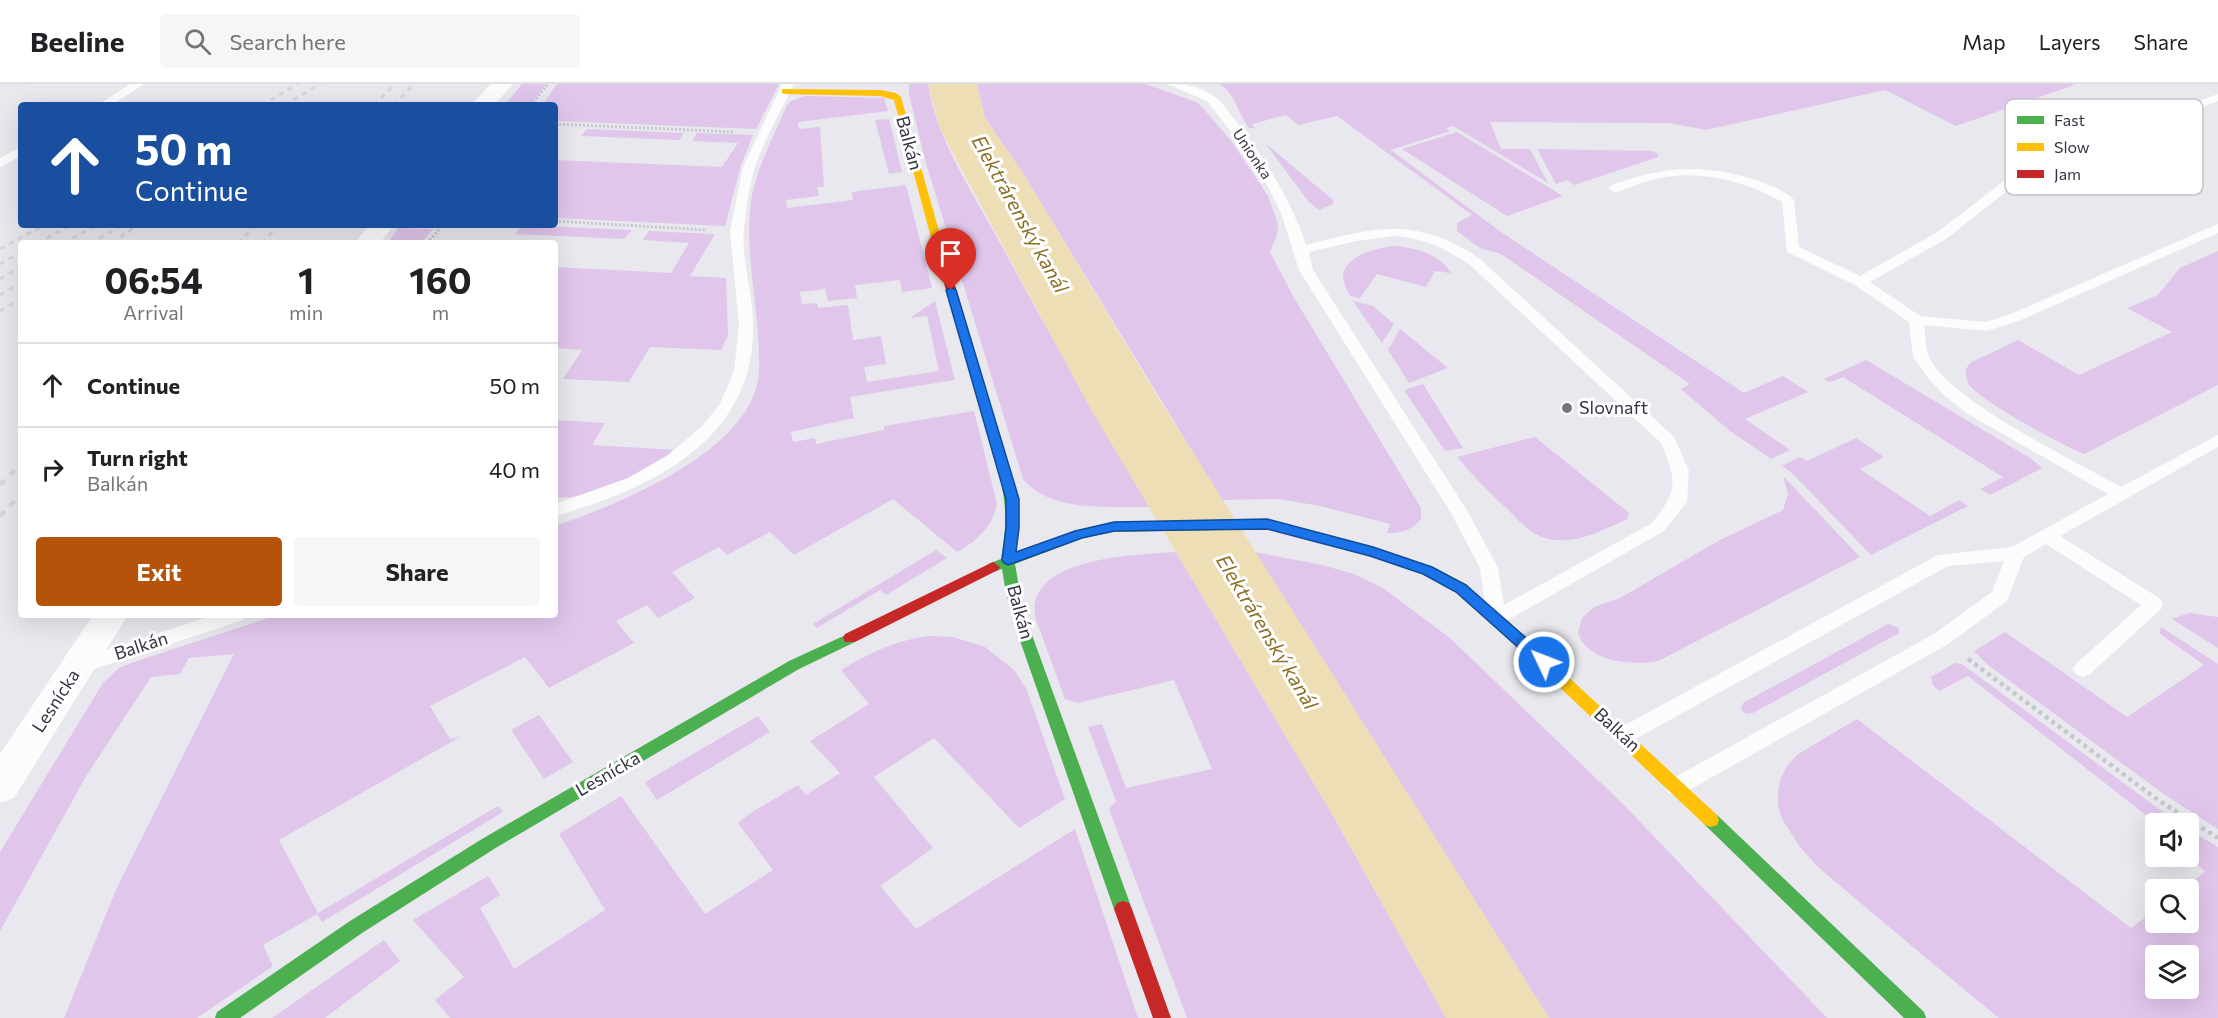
<!DOCTYPE html>
<meta charset="utf-8">
<style>
:root{--surface:#fff;--page:#f6f6f6;--text:#202124;--muted:#757577;--line:#e0e0e0;--accent:#b45309}
body{margin:0;font-family:Commissioner,sans-serif;background:var(--page);color:var(--text);height:100vh;display:flex;flex-direction:column;font-size:22px;white-space:nowrap}
*{box-sizing:border-box;margin:0}
p{font-size:20px;color:var(--muted)}
.icon{flex:none;width:33px;height:33px;fill:none;stroke:currentColor;stroke-width:2;stroke-linecap:round;stroke-linejoin:round}
.map{position:relative;flex:1;overflow:hidden}
.panel{position:absolute;left:18px;top:156px;width:540px;height:378px;display:flex;flex-direction:column;background:var(--surface);border-radius:6px;box-shadow:0 6px 24px #0002}
.panel>*{flex:none}
.guide{position:absolute;left:18px;top:18px;width:540px;height:126px;border-radius:6px;box-shadow:0 6px 24px #0002;background:#1a4fa0;color:#fff;overflow:hidden}
.controls{position:absolute;left:2145px;top:729px;display:grid;gap:12px}
.controls a{display:grid;place-items:center;width:54px;height:54px;border-radius:6px;background:var(--surface);box-shadow:0 6px 24px #0002;font-size:30px}
.pin{position:absolute;display:grid;place-items:center;width:51px;height:51px;color:#fff;margin:-62px -26px;border-radius:50% 50% 50% 0;rotate:-45deg;box-shadow:0 0 6px #0007}
.pin .icon{rotate:45deg}
.me{position:absolute;width:66px;margin:-33px;rotate:313deg;stroke-linejoin:round;filter:drop-shadow(0 0 4px #0008)}
.turn{display:flex;align-items:center;gap:21px;height:126px;padding:0 18px;font-size:27px}
.turn .icon{width:78px;height:78px;stroke-width:2.5}
.turn b{display:block;font-size:42px;line-height:51px}
.eta{display:flex;justify-content:space-evenly;align-items:center;height:102px;text-align:center}
.eta b{font-size:36px;font-weight:700;line-height:42px}
.cta{display:flex;gap:12px;margin-top:auto;padding:12px 18px}
.cta a{flex:1;height:69px;border-radius:6px;background:var(--accent);color:#fff;font-size:24px;font-weight:700;line-height:69px;text-align:center}
.cta a+a{background:var(--page);color:var(--text)}
ul{padding:0;list-style:none}
li{display:flex;align-items:center;gap:18px;height:84px;padding:0 18px;border-top:2px solid var(--line)}
li div{flex:1}
li b{display:block;font-size:22px}
li em{font-style:normal}
header{display:flex;align-items:center;gap:36px;box-sizing:border-box;height:84px;padding:0 30px;background:var(--surface);border-bottom:2px solid var(--line)}
header strong{font-size:28px}
nav{display:flex;gap:33px;margin-inline-start:auto;font-size:21px}
.search{width:420px;height:54px;background:var(--page);display:flex;align-items:center;gap:15px;box-sizing:border-box;padding:0 21px;border-radius:6px;color:var(--muted);font-size:22px}
.map>svg:first-child{display:block}
.green{fill:#e0c6eb;fill-rule:evenodd}
.water{fill:#eedeb6}
.lines{fill:none;stroke-linecap:round;stroke-linejoin:round}
.path-far1{stroke:#c6c6cd;stroke-width:3;stroke-dasharray:2 2;stroke-linecap:butt}
.path{stroke:#c6c6cd;stroke-width:4.5;stroke-dasharray:4 4;stroke-linecap:butt}
.lane{fill:#fcfcfc;fill-rule:evenodd}
.street{fill:#fcfcfc;fill-rule:evenodd}
.fast{fill:#4caf50;fill-rule:evenodd}
.slow{fill:#ffc107;fill-rule:evenodd}
.jam{fill:#c62828;fill-rule:evenodd}
.rail-far1{stroke:#d7d7d8;stroke-width:3;stroke-dasharray:5 5;stroke-linecap:butt}
.rail{stroke:#d7d7d8;stroke-width:4.5;stroke-dasharray:7 7;stroke-linecap:butt}
.route{fill:#1a73e8;stroke:#114b97;stroke-width:1.5}
.poi-dot{fill:#737480;stroke:#fff;stroke-width:2}
.labels{text-anchor:middle;stroke-width:6;stroke-linejoin:round;paint-order:stroke}
.far-street-label{font-size:15px;fill:#343544;stroke:#fff}
.street-label{font-size:18px;fill:#343544;stroke:#fff}
.poi-label{font-size:18px;fill:#343544;stroke:#fff;text-anchor:start}
.water-label{font-size:20px;font-style:italic;fill:#8a7024;stroke:#fff}
.key{fill:#fff;stroke:#c2c2c7;stroke-width:1.5}
.key-label{font-size:16px;fill:#343544}
</style>
<header>
<strong>Beeline</strong>
<div class="search"><svg class="icon" aria-label="search" viewBox="0 0 24 24"><circle cx="10" cy="10" r="6"/><path d="M15 15l6 6"/></svg>Search here</div>
<nav><a>Map</a><a>Layers</a><a>Share</a></nav>
</header>
<div class="map">
<svg width="2218" height="934" viewBox="0 0 2218 934">
<rect width="100%" height="100%" fill="#e8e8ee"/>
<path class="green" d="M 522,0 L 546,0 L 530,21 L 505,21 Z
M 557,0 L 779,0 L 756,45 L 555,37 L 555,21 L 542,21 Z
M 909,0 L 928,0 C 935,52 974,111 999,157 C 1048,247 1097,335 1150,423 C 1110,422 1051,429 1023,395 L 925,76 L 909,10 Z
M 977,0 L 1146,0 L 1196,18 L 1202,23 L 1232,58 L 1268,112 L 1278,140 L 1277,151 L 1270,168 L 1293,212 L 1421,424 L 1421,435 C 1413,446 1400,450 1387,449 L 1390,440 L 1320,422 L 1279,415 L 1222,416 L 1024,91 L 985,34 Z
M 1219,0 L 2077,0 L 1956,42 L 1885,6 L 1706,46 L 1669,39 L 1490,38 L 1501,65 L 1530,65 L 1548,99 L 1453,42 L 1446,44 L 1450,47 L 1391,66 L 1501,148 L 1744,309 L 1783,292 L 1808,308 L 1745,335 L 1790,366 L 1771,375 L 1730,347 L 1681,305 L 1690,300 L 1501,170 L 1480,164 L 1457,147 L 1457,139 L 1472,131 L 1337,32 L 1298,41 L 1286,31 L 1252,40 L 1254,44 L 1249,44 C 1238,30 1235,8 1219,0 Z
M 805,12 L 884,14 L 888,27 L 798,38 L 799,45 L 820,43 L 824,103 L 817,103 L 819,112 L 786,116 L 787,124 L 853,116 L 852,108 L 906,101 L 932,204 L 902,208 L 900,196 L 855,201 L 857,214 L 828,217 L 825,205 L 800,208 L 802,220 L 817,219 L 818,224 L 848,221 L 853,256 L 881,252 L 886,280 L 864,283 L 867,298 L 939,287 L 927,232 L 910,234 L 935,217 L 955,296 L 850,313 L 854,334 L 791,348 L 793,358 L 815,354 L 816,360 L 884,346 L 884,342 L 974,327 L 997,420 C 993,442 976,458 957,468 L 893,415 L 794,471 L 770,448 L 727,471 L 719,463 L 672,488 L 695,514 L 658,534 L 647,521 L 616,537 L 634,559 L 549,604 L 525,573 L 430,622 L 450,655 L 460,653 L 279,756 L 318,829 L 498,722 L 503,728 L 322,838 L 317,830 L 263,861 L 273,882 L 197,934 L 64,934 L 118,801 L 234,570 L 189,574 L 180,590 L 151,593 L 85,694 L 0,847 L 0,768 L 103,599 L 119,584 L 131,579 L 277,531 L 555,531 L 555,442 C 617,421 756,366 759,287 C 761,234 744,171 751,119 C 754,89 775,50 787,21 L 791,17 Z
M 889,35 L 902,88 L 889,90 L 875,36 Z
M 587,45 L 684,49 L 679,56 L 581,52 Z
M 1457,48 L 1563,112 L 1507,132 L 1402,65 Z
M 697,49 L 753,51 L 741,81 L 725,142 L 555,134 L 555,76 L 722,83 L 738,59 L 692,57 Z
M 1266,60 L 1333,116 L 1333,120 L 1319,126 L 1308,117 Z
M 1537,65 L 1653,67 L 1658,70 L 1658,73 L 1574,101 L 1568,96 L 1556,100 Z
M 522,141 L 632,146 L 624,155 L 515,150 Z
M 398,144 L 433,145 L 421,159 L 388,159 Z
M 649,147 L 715,150 L 690,192 L 726,194 L 728,251 L 721,266 L 650,263 L 629,298 L 563,295 L 582,266 L 555,264 L 555,183 L 671,189 L 689,159 L 643,156 Z
M 1395,162 C 1416,164 1440,170 1451,189 L 1435,187 L 1426,203 L 1377,190 L 1360,214 L 1350,212 C 1348,208 1345,203 1344,198 C 1337,173 1378,163 1395,162 Z
M 2218,167 L 2218,301 L 2084,370 C 2063,361 1977,316 1968,299 C 1966,295 1966,289 1966,285 L 1970,279 L 2018,256 L 2079,291 L 2172,248 L 2127,224 L 2158,211 L 2180,184 Z
M 1353,217 L 1373,222 L 1394,240 L 1382,259 Z
M 1400,245 L 1448,284 L 1409,299 L 1388,266 Z
M 1866,276 L 2030,374 L 2042,384 L 1990,411 L 1980,405 L 2003,393 L 1843,293 L 1830,298 L 1824,295 Z
M 1423,300 L 1463,364 L 1445,367 L 1404,306 Z
M 555,336 L 605,339 L 592,361 L 676,366 C 646,386 592,418 555,413 Z
M 1535,353 L 1629,429 L 1627,435 C 1599,448 1565,467 1534,449 C 1523,443 1515,432 1506,424 C 1489,408 1472,391 1457,373 Z
M 1856,354 L 1884,373 L 1860,385 L 1930,432 L 1959,416 L 1968,422 L 1871,471 L 1792,389 L 1782,382 L 1800,373 L 1807,377 Z
M 1783,392 L 1860,473 L 1658,577 C 1633,582 1587,578 1578,549 L 1582,534 L 1594,523 L 1620,514 L 1720,456 L 1783,426 L 1788,410 Z
M 936,466 L 947,474 L 886,511 L 880,506 L 817,544 L 813,540 Z
M 1176,468 L 1332,730 L 1446,934 L 1187,934 L 1109,725 L 1116,717 L 1088,643 L 1102,640 L 1126,704 L 1212,685 L 1174,596 L 1078,619 L 1065,615 C 1058,596 1051,577 1044,558 C 1042,550 1037,541 1035,532 C 1027,472 1138,471 1176,468 Z
M 1255,468 L 1322,481 L 1354,490 L 1383,504 L 1450,554 L 1625,722 L 1827,934 L 1549,934 Z
M 2189,529 L 2218,533 L 2218,564 L 2172,535 Z
M 1888,540 L 1899,544 L 1899,549 L 1753,629 L 1746,630 L 1741,626 L 1743,619 Z
M 2161,543 L 2218,580 L 2218,745 L 2165,711 L 1988,581 L 1974,567 L 2005,548 L 2127,633 L 2204,581 L 2159,549 Z
M 931,552 L 953,553 L 985,563 L 1013,585 L 1026,604 L 1065,715 L 1019,744 L 934,654 L 874,693 L 933,764 L 880,802 L 916,845 L 1075,745 L 1138,934 L 450,934 L 435,916 L 464,893 L 413,836 L 488,792 L 500,811 L 480,824 L 514,885 L 605,826 L 559,750 L 621,712 L 705,830 L 773,786 L 738,739 L 752,728 L 798,701 L 806,711 L 840,689 L 810,657 L 869,620 L 841,586 C 872,568 895,556 931,552 Z
M 1955,579 L 1962,580 L 2178,739 L 2156,739 L 1968,592 L 1939,607 L 1933,601 L 1931,593 Z
M 539,631 L 573,678 L 544,695 L 511,646 Z
M 758,632 L 770,648 L 657,716 L 645,698 Z
M 1857,635 L 2131,844 L 2155,826 L 2156,838 L 2188,838 L 2188,806 L 2182,805 L 2205,788 L 2189,772 L 2189,746 L 2218,763 L 2218,934 L 1999,934 L 1926,874 L 1818,783 L 1800,763 L 1782,735 L 1778,722 L 1778,708 L 1780,696 L 1787,682 L 1798,670 ZM 2156,872 L 2188,872 L 2188,904 L 2156,904 Z
M 384,856 L 400,877 L 325,934 L 272,934 Z"/>
<path class="water" d="M 928,0 L 977,0 L 985,34 L 1024,91 L 1156,310 L 1549,934 L 1446,934 L 1332,730 L 1090,324 L 939,43 Z"/>
<g class="lines">
<path class="path-far1" d="M 531,21 L 548,0
M 555,40 L 735,48
M 555,137 L 707,146
M 427,159 L 443,141"/>
<path class="path" d="M 1968,575 L 2158,716 L 2218,754"/>
<path class="lane" d="M 130,0 L 144,0 L 112,21 L 98,21 Z
M 782,0 L 794,0 C 781,27 765,54 755,83 C 749,101 746,126 744,145 C 741,175 753,210 753,240 C 756,356 651,405 555,432 L 555,420 L 628,394 L 668,371 L 702,342 L 720,320 L 734,287 L 739,241 L 730,147 L 743,83 Z
M 1167,0 C 1185,0 1201,2 1215,13 C 1224,19 1229,29 1236,37 C 1265,75 1291,115 1306,161 C 1376,143 1416,132 1480,175 L 1674,353 L 1689,387 L 1687,418 L 1664,447 L 1503,539 L 1496,541 L 1489,539 L 1487,534 L 1480,484 L 1451,429 L 1299,186 L 1281,129 L 1263,93 L 1242,62 L 1207,17 ZM 1394,152 C 1424,154 1445,164 1470,181 L 1661,359 C 1677,397 1678,406 1652,439 L 1504,521 L 1498,484 L 1468,428 L 1313,186 L 1309,168 L 1357,157 Z
M 2218,10 L 2218,17 L 2029,90 L 1946,155 L 1870,198 L 1920,232 L 1986,238 L 2011,230 L 2218,140 L 2218,149 L 2021,236 L 1987,247 L 1924,241 C 1926,251 1925,264 1929,273 C 1948,316 2077,378 2121,403 L 2218,351 L 2218,363 L 2060,452 L 2161,515 L 2163,520 L 2161,525 L 2090,590 L 2083,593 L 2076,590 L 2073,585 L 2076,580 L 2141,521 L 2046,460 L 2024,473 L 2007,517 L 1948,560 L 1684,709 L 1676,712 L 1668,709 L 1665,703 L 1668,697 L 1934,550 L 1992,508 L 2004,477 L 1948,482 L 1630,658 L 1623,660 L 1616,658 L 1613,652 L 1616,646 L 1938,471 L 2012,463 L 2108,410 L 1968,330 L 1945,312 L 1928,294 L 1913,272 L 1909,238 L 1855,201 L 1787,168 L 1782,118 C 1744,96 1698,85 1655,95 C 1641,98 1629,105 1615,109 L 1609,105 L 1610,102 C 1663,82 1704,79 1758,97 C 1770,101 1786,107 1794,116 L 1799,163 L 1860,192 L 1936,149 L 2021,84 Z
M 21,63 L 21,72 L 0,83 L 0,74 Z
M 214,531 L 245,531 L 243,536 L 79,590 L 72,587 L 69,582 L 72,577 Z"/>
<path class="street" d="M 491,0 L 513,0 L 494,21 L 471,21 Z
M 369,141 L 394,141 L 380,159 L 355,159 Z
M 93,531 L 128,531 L 14,714 L 0,719 L 0,670 Z"/>
<path class="fast" d="M 1004,382 L 1010,386 C 1019,417 1021,437 1016,469 L 1075,447 L 1114,438 L 1267,435 L 1373,463 L 1433,483 L 1466,500 L 1509,540 L 1507,544 L 1497,544 L 1456,508 L 1423,489 L 1370,472 L 1267,445 L 1114,448 L 1083,454 L 1015,480 L 1020,509 L 1032,551 L 1132,825 L 1129,831 L 1123,833 L 1117,831 L 1114,825 L 1018,551 L 1006,509 L 1002,485 L 993,488 L 986,483 L 988,480 L 1001,475 C 1007,439 1007,421 998,386 Z
M 850,549 L 855,550 L 857,554 L 855,558 L 799,585 L 494,765 L 362,849 L 240,934 L 215,934 L 217,928 L 350,837 L 482,755 L 789,577 Z
M 1711,729 L 1717,731 L 1924,928 L 1926,934 L 1904,934 L 1705,741 L 1703,736 L 1705,731 Z"/>
<path class="slow" d="M 782,5 L 880,6 L 896,9 L 901,13 L 943,161 L 942,163 L 938,164 L 933,161 L 894,16 L 880,12 L 785,10 L 782,9 Z
M 1502,535 L 1507,536 L 1717,731 L 1719,736 L 1717,741 L 1711,743 L 1705,741 L 1497,544 L 1495,540 L 1497,536 Z"/>
<path class="jam" d="M 938,158 L 943,161 L 1010,386 L 1008,389 L 1000,389 L 998,386 L 933,161 Z
M 993,478 L 1000,483 L 998,486 L 855,558 L 845,558 L 843,554 L 845,550 Z
M 1123,817 L 1129,819 L 1132,825 L 1171,934 L 1153,934 L 1114,825 L 1117,819 Z"/>
<path class="rail-far1" d="M 262,21 L 298,0
M 285,21 L 320,0
M 374,21 L 395,0
M 394,21 L 414,0
M 38,159 L 70,141
M 64,159 L 96,141
M 91,159 L 122,141
M 112,159 L 138,141
M 238,159 L 256,141
M 262,159 L 279,141
M 0,165 L 44,141
M 0,180 L 21,168
M 0,195 L 21,183
M 0,211 L 21,199
M 0,227 L 21,215"/>
<path class="rail" d="M 0,401 L 21,380
M 0,432 L 21,410"/>
</g>
<path class="route" d="M 951,203 L 956,206 L 1019,415 L 1019,444 L 1016,468 L 1075,447 L 1114,438 L 1267,435 L 1373,463 L 1432,483 L 1466,501 L 1549,574 L 1551,578 L 1549,582 L 1539,582 L 1456,508 L 1423,490 L 1370,472 L 1267,445 L 1114,447 L 1082,454 L 1008,481 L 1004,479 L 1002,476 L 1006,444 L 1006,415 L 946,206 Z"/>
<circle class="poi-dot" cx="1567" cy="324" r="6"/>
<g class="labels">
<g class="far-street-label">
<text transform="translate(1252 70) rotate(56)" y="5">Unionka</text>
</g>
<g class="street-label">
<text transform="translate(909 59) rotate(75)" y="6">Balkán</text>
<text transform="translate(1020 528) rotate(75)" y="6">Balkán</text>
<text transform="translate(141 562) rotate(-18)" y="6">Balkán</text>
<text transform="translate(56 617) rotate(-57)" y="6">Lesnícka</text>
<text transform="translate(1617 646) rotate(43)" y="6">Balkán</text>
<text transform="translate(608 690) rotate(-30)" y="6">Lesnícka</text>
</g>
<g class="poi-label">
<text x="1579" y="330">Slovnaft</text>
</g>
<g class="water-label">
<text transform="translate(1020 130) rotate(61)" y="7">Elektrárenský kanál</text>
<text transform="translate(1267 548) rotate(59)" y="7">Elektrárenský kanál</text>
</g>
</g>
<rect x="2005" y="15" width="198" height="96" rx="9" class="key"/>
<rect x="2017" y="32" width="27" height="8" fill="#4caf50"/>
<rect x="2017" y="59" width="27" height="8" fill="#ffc107"/>
<rect x="2017" y="86" width="27" height="8" fill="#c62828"/>
<g class="key-label">
<text x="2054" y="42">Fast</text>
<text x="2054" y="69">Slow</text>
<text x="2054" y="96">Jam</text>
</g>
</svg>
<div class="controls">
<a><svg class="icon" aria-label="sound" viewBox="0 0 24 24"><path d="M4 9h4l5-4v14l-5-4H4zM17 9q2 3 0 6"/></svg></a>
<a><svg class="icon" aria-label="search" viewBox="0 0 24 24"><circle cx="10" cy="10" r="6"/><path d="M15 15l6 6"/></svg></a>
<a><svg class="icon" aria-label="layers" viewBox="0 0 24 24"><path d="M12 4l9 5-9 5-9-5zM3 14l9 5 9-5"/></svg></a>
</div>
<div class="pin" style="left:951px;top:206px;background:#d93025"><svg class="icon" aria-label="arrive" viewBox="0 0 24 24"><path d="M6 21V4h12l-3 4 3 4H6"/></svg></div>
<svg class="me" style="left:1544px;top:578px" viewBox="-20 -20 40 40"><circle r="17" fill="#1a73e8" stroke="#fff" stroke-width="3"/><path d="M0-11L8 9 0 5-8 9z" fill="#fff"/></svg>
<div class="guide">
<div class="turn"><svg class="icon" aria-label="ahead" viewBox="0 0 24 24"><path d="M12 20V5M6 11l6-6 6 6"/></svg><div><b>50 m</b>Continue</div></div>
</div>
<section class="panel">
<div class="eta">
<div><b>06:54</b><p>Arrival</p></div>
<div><b>1</b><p>min</p></div>
<div><b>160</b><p>m</p></div>
</div>
<ul>
<li><svg class="icon" aria-label="ahead" viewBox="0 0 24 24"><path d="M12 20V5M6 11l6-6 6 6"/></svg><div><b>Continue</b></div><em>50 m</em></li>
<li><svg class="icon" aria-label="right" viewBox="0 0 24 24"><path d="M7 20v-9h11M14 6l5 5-5 5"/></svg><div><b>Turn right</b><p>Balkán</p></div><em>40 m</em></li>
</ul>
<div class="cta"><a>Exit</a><a>Share</a></div>
</section>
</div>
